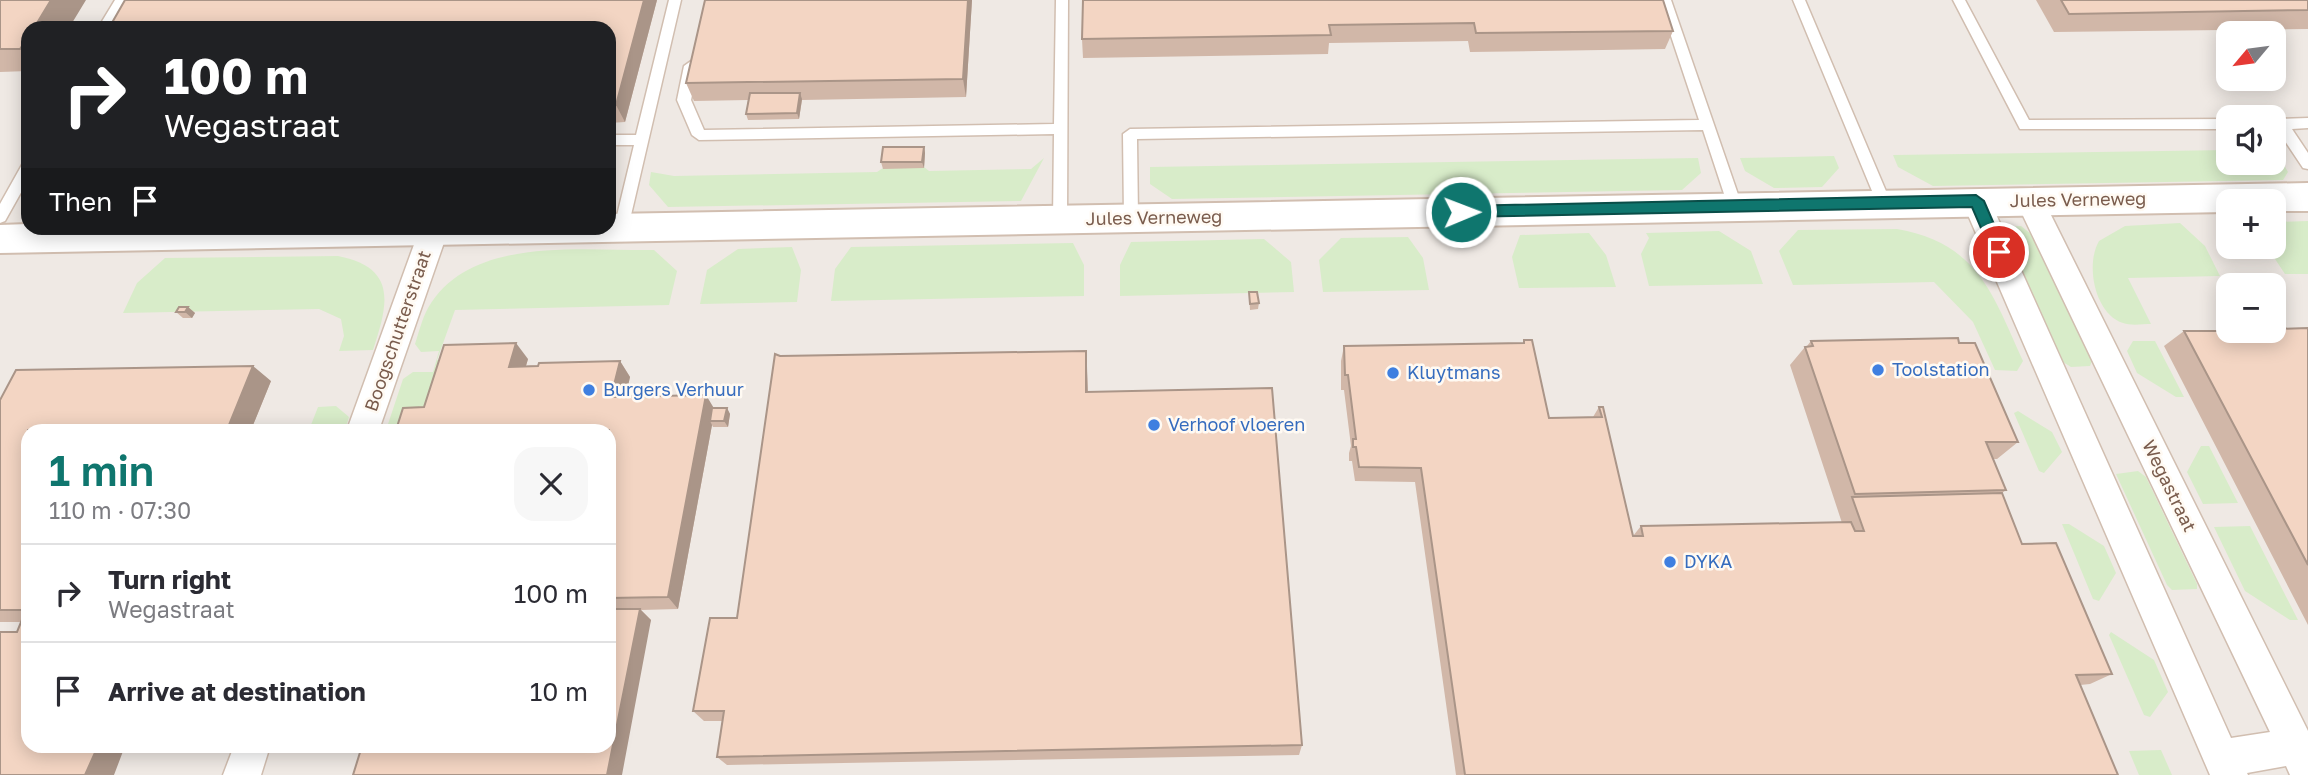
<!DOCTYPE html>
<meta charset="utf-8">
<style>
:root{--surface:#fff;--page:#f7f7f7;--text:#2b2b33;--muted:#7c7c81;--line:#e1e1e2;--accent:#0f766e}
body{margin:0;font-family:"Golos Text",sans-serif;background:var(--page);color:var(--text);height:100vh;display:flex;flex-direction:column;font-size:26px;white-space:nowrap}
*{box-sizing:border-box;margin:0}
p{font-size:23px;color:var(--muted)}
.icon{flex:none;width:38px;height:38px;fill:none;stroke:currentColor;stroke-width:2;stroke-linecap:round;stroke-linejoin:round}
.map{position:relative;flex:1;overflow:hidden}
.details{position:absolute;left:21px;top:424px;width:595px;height:329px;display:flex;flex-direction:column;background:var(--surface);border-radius:21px;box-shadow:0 4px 18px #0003}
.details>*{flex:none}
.top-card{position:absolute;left:21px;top:21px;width:595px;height:214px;border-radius:21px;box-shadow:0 4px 18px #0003;background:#202124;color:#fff;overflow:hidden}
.needle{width:46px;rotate:241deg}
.tools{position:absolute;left:2216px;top:21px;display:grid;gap:14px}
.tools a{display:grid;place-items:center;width:70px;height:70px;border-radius:14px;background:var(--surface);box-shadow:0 4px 18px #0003;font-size:35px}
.pin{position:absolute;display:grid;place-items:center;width:60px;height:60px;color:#fff;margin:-30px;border:4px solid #fff;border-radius:50%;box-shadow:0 2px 7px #0007}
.me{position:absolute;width:77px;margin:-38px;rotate:89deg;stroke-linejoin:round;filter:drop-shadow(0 0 5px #0008)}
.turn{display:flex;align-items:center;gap:24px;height:147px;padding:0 28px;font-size:32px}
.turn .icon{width:91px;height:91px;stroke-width:2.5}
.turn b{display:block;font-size:49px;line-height:60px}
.then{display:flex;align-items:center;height:66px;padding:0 28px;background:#0003;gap:14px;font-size:26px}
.round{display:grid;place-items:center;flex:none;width:74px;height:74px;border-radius:21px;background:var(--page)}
.summary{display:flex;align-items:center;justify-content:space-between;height:119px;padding:0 28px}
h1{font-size:42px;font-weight:600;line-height:52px;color:var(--accent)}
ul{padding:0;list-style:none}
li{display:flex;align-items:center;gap:21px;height:98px;padding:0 28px;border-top:2px solid var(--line)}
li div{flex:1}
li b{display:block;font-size:26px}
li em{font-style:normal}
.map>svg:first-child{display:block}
.industrial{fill:#efe9e4;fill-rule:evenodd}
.green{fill:#d8ecc9}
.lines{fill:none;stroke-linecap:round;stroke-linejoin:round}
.service-casing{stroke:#d1beb0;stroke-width:3}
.minor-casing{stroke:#d1beb0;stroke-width:3}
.tertiary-casing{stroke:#d1beb0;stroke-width:4}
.service{fill:#fff;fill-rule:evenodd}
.minor{fill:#fff;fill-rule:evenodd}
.tertiary{fill:#fff;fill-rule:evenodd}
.wall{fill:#d1b7a8}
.shaded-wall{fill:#aa9588}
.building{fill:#f3d5c3;stroke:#aa9588;stroke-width:2}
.route{fill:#0f766e;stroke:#0a4d48;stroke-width:2}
.shop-dot{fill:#3f7fe0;stroke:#fffaf3;stroke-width:2.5}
.labels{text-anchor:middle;stroke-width:5;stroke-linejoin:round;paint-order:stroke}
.street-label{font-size:18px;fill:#7a5c4d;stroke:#fffaf3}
.shop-label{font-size:18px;fill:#366cbe;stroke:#fffaf3;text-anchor:start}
</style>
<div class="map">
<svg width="2308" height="775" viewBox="0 0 2308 775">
<rect width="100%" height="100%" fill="#fdf6ec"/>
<path class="industrial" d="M 0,0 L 2308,0 L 2308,775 L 0,775 ZM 28,28 L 609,28 L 609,228 L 28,228 ZM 2228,33 L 2273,33 L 2273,79 L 2228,79 ZM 2228,117 L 2273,117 L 2273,163 L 2228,163 ZM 2228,201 L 2273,201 L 2273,247 L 2228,247 ZM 2228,285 L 2273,285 L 2273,331 L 2228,331 ZM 28,430 L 609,430 L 609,746 L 28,746 Z"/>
<path class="green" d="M 2275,149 L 2288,172 L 2283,180 L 1933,186 L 1898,167 L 1893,155 L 2228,150 L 2228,163 L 2273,163 Z
M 1834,156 L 1839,168 L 1822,187 L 1774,188 L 1745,171 L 1740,158 Z
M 1044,158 L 1021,201 L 668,207 L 649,185 L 651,172 L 674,176 L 877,172 L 883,168 L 924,167 L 929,171 L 1031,169 Z
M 1698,158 L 1701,173 L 1682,190 L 1172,199 L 1150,184 L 1150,167 Z
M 2308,221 L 2308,274 L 2285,274 L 2267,247 L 2273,247 L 2273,222 Z
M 2180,223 L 2205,246 L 2220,276 L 2128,278 L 2151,324 C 2143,324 2131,326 2123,323 C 2095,314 2085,265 2099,241 L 2125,226 Z
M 2021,226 L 2031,234 L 2092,361 L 2090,366 L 2071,367 L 2063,362 L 2004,234 L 2007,227 Z
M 1897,229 C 1978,243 1993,295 2023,361 L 2017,371 L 1995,370 L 1973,322 L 1934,282 L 1793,285 L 1779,251 L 1798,230 Z
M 1719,231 L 1751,251 L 1763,284 L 1649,286 L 1641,254 L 1649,238 L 1646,233 Z
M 1589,233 L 1606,255 L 1616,287 L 1519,288 L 1512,257 L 1520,235 Z
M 1408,237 L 1423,258 L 1429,290 L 1323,292 L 1319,260 L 1341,238 Z
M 1264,239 L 1291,262 L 1294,292 L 1120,296 L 1120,265 L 1131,242 Z
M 1073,243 L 1084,265 L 1084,296 L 831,301 L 835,269 L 851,247 Z
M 792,247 L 801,270 L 797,302 L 700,304 L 707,270 L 738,249 Z
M 654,250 L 677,271 L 669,305 L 455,310 L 437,360 L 458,360 L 415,430 L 386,430 L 403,379 L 413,372 L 433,372 L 439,351 L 421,352 L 415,344 C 419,332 422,319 428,308 C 470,235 582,251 654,250 Z
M 338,256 C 398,268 388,304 373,350 L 339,351 L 344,336 L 341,319 L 319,309 L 123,313 L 137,283 L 165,258 Z
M 2133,341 L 2155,341 L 2184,397 L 2176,397 L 2137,373 L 2127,351 Z
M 336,406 L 349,417 L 345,430 L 309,430 L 318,407 Z
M 2018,411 L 2052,432 L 2062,452 L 2044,473 L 2039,471 L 2014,413 Z
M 2201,446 L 2209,446 L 2238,503 L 2203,504 L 2187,472 Z
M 2138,471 L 2146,477 L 2197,584 L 2197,589 L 2172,590 L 2167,585 L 2116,474 Z
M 2062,524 L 2069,524 L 2104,546 L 2116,573 L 2099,601 L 2093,599 Z
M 2250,526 L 2298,620 L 2290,620 L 2245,591 L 2214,527 Z
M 2111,632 L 2154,660 L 2168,692 L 2150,717 L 2144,715 L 2109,635 Z
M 2161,750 L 2172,775 L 2139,775 L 2129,751 Z"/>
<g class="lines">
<g class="service-casing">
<path id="service" d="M 115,0 L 127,0 L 112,28 L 98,28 Z
M 669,0 L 681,0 L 628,228 L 621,234 L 614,228 L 634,145 L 609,145 L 609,135 L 636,135 Z
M 1056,0 L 1068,0 L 1067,220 L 1060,226 L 1053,220 L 1054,134 L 699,140 L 692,135 L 677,100 L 684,66 L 691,61 L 698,66 L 691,100 L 704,130 L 1054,124 Z
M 1659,0 L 1671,0 L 1742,206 L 1740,210 L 1730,210 L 1728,206 L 1703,130 L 1137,139 L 1138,218 L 1131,224 L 1124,218 L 1123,134 L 1130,129 L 1699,120 Z
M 1793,0 L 1805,0 L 1891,203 L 1889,207 L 1884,209 L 1877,203 Z
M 1953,0 L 1965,0 L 2029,120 L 2228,119 L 2228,129 L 2020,129 Z
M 2308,118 L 2308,128 L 2292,129 L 2308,153 L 2308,169 L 2303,168 L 2277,129 L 2273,128 L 2273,120 L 2276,119 Z
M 28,162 L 28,180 L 5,221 L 0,223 L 0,204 L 23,163 Z"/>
</g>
<g class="minor-casing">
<path id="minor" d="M 1976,190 L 1986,193 L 1990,201 L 2231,738 L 2270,732 L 2016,201 L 2020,193 L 2030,190 L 2040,193 L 2308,731 L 2308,775 L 2290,775 L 2286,766 L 2247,773 L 2248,775 L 2210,775 L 1962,201 L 1966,193 Z
M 420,228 L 446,228 L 448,231 L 379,430 L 347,430 Z
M 234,746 L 270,746 L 261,775 L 223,775 Z"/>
</g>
<g class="tertiary-casing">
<path id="tertiary" d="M 2308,183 L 2308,211 L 2273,211 L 2273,201 L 2228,201 L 2228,212 L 0,253 L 0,225 L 28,224 L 28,228 L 609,228 L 609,214 Z"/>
</g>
<use href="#service" class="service"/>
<use href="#minor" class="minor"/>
<use href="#tertiary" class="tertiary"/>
</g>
<path class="wall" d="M 0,0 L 28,28 L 28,71 L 0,72 Z
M 657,0 L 625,122 L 609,123 L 609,28 Z
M 705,0 L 972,0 L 966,97 L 802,100 L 799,119 L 748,120 L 746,114 L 748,100 L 694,101 L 686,83 Z
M 1083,0 L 1673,31 L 1665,49 L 1470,52 L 1468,41 L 1329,43 L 1328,54 L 1083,58 L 1082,39 Z
M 2036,0 L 2308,0 L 2308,29 L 2054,32 Z
M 924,147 L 925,153 L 924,168 L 883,169 L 881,162 Z
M 1249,292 L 1259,303 L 1258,309 L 1250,310 Z
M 188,307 L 195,313 L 192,318 L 183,318 L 176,312 Z
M 2308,328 L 2308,625 L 2164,346 L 2184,331 Z
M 1524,340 L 1549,418 L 1593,417 L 1599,407 L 1633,536 L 1641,526 L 1842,523 L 1790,365 L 1805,347 L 1807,346 L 1811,341 L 1959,343 L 2018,442 L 1997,459 L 1992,459 L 2006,490 L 2002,493 L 2022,544 L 2112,674 L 2090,684 L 2080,685 L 2118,775 L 1456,775 L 1415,482 L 1355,481 L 1352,461 L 1349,461 L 1349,453 L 1351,446 L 1344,390 L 1341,390 L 1341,361 L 1344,346 L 1523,343 Z
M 1086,351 L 1088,392 L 1302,745 L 1299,755 L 727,765 L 717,757 L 723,721 L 704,721 L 693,711 L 737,618 L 780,356 Z
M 528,359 L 526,366 L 620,361 L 630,377 L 625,397 L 714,408 L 727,408 L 730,414 L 728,427 L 713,427 L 712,425 L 678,609 L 641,610 L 651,620 L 609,746 L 609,430 L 424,407 Z
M 271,381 L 251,430 L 28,430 L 28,746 L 17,632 L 21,622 L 0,622 L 0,400 Z"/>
<path class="shaded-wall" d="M 51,0 L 86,0 L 69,28 L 34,28 Z
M 644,0 L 657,0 L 625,122 L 616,105 Z
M 968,0 L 972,0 L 966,97 L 963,79 Z
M 28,37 L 28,56 L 20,49 Z
M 800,93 L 802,99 L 799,119 L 797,113 Z
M 924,147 L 925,153 L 924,168 L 922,162 Z
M 188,307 L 195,313 L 192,318 L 185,312 Z
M 516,343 L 528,359 L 521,382 L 509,367 Z
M 1086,351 L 1087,366 L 1088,407 L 1086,392 Z
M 620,361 L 630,377 L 622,412 L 611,397 Z
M 253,366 L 271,381 L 251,430 L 227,430 Z
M 706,395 L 715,410 L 710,421 L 712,425 L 678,609 L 668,597 Z
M 727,408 L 730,414 L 728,427 L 724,421 Z
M 640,609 L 651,620 L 622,775 L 607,775 Z
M 98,746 L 125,746 L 114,775 L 85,775 Z"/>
<path class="building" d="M 0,0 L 51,0 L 34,28 L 28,28 L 28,37 L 20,49 L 0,49 Z
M 125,0 L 644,0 L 616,105 L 609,105 L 609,28 L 109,28 Z
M 705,0 L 968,0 L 963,79 L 686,83 Z
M 1083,0 L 1663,0 L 1673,31 L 1476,33 L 1474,23 L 1329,25 L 1331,35 L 1082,39 Z
M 2061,0 L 2308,0 L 2308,10 L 2069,14 Z
M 750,93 L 800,93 L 797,113 L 746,114 Z
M 883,147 L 924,147 L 922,162 L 881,162 Z
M 1249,292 L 1257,292 L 1259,303 L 1250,304 Z
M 179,307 L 188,307 L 185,312 L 176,312 Z
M 2308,328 L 2308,565 L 2184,331 L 2273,331 L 2273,329 Z
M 1958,338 L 1959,343 L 1975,343 L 2018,442 L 1986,442 L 2006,490 L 1855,494 L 1805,347 L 1813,346 L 1811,341 Z
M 1524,340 L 1532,340 L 1549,418 L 1602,417 L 1599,407 L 1603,407 L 1633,536 L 1643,536 L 1641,526 L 1851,522 L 1855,531 L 1864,531 L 1852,497 L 2002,493 L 2022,544 L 2056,543 L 2112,674 L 2076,675 L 2118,775 L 1465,775 L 1421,468 L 1359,467 L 1356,447 L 1353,447 L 1353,439 L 1356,439 L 1348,375 L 1345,375 L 1344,346 L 1524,343 Z
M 516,343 L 509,367 L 538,366 L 539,363 L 620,361 L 611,397 L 706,395 L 668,597 L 609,598 L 609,430 L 396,430 L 403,408 L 424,407 L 444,345 Z
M 1086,351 L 1086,392 L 1272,388 L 1302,745 L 717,757 L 724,711 L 693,711 L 710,618 L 737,618 L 775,354 L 780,356 Z
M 253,366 L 227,430 L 28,430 L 28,746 L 98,746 L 85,775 L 0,775 L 0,632 L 17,632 L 26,610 L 0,610 L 0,400 L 16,370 Z
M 712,408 L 727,408 L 724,421 L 710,421 Z
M 609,609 L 640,609 L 607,775 L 353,775 L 362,746 L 609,746 Z"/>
<path class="route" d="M 1976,195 L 1984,201 L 2006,252 L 2004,256 L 1993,256 L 1972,207 L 1461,217 L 1453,212 L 1461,206 Z"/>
<g class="shop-dot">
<circle cx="1878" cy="370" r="7"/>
<circle cx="1393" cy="373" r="7"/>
<circle cx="589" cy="390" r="7"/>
<circle cx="1154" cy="425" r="7"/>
<circle cx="1670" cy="562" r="7"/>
</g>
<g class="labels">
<g class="street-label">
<text transform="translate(2078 200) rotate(-1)" y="6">Jules Verneweg</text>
<text transform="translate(1154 218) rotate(-1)" y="6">Jules Verneweg</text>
<text transform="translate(398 331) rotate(-71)" y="6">Boogschutterstraat</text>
<text transform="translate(2169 486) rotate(64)" y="6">Wegastraat</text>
</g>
<g class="shop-label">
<text x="1892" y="376">Toolstation</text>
<text x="1407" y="379">Kluytmans</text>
<text x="603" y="396">Burgers Verhuur</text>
<text x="1168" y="431">Verhoof vloeren</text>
<text x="1684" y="568">DYKA</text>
</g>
</g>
</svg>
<div class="tools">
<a><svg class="needle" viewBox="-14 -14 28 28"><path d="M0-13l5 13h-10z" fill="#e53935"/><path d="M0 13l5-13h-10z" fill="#7c7c81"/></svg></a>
<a><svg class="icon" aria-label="sound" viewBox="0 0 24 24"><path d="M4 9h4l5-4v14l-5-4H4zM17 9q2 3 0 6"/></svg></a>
<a>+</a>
<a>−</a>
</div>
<div class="pin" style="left:1999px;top:252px;background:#d93025"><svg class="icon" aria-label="arrive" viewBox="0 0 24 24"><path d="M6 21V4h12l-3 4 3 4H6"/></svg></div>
<svg class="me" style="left:1461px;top:212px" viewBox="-20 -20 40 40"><circle r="17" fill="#0f766e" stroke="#fff" stroke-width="3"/><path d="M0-11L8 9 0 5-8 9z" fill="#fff"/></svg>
<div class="top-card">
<div class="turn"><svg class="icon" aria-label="right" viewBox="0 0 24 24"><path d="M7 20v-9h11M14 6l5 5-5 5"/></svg><div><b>100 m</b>Wegastraat</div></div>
<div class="then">Then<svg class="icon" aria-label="arrive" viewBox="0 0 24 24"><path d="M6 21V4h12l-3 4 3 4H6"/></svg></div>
</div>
<section class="details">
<div class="summary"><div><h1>1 min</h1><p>110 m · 07:30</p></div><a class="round"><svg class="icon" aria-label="close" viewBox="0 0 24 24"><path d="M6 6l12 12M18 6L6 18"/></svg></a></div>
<ul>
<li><svg class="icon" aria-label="right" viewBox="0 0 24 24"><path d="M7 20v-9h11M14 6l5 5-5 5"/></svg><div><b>Turn right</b><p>Wegastraat</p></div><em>100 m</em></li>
<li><svg class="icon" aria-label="arrive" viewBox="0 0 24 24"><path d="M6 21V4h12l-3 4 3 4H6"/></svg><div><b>Arrive at destination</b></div><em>10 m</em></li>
</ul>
</section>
</div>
